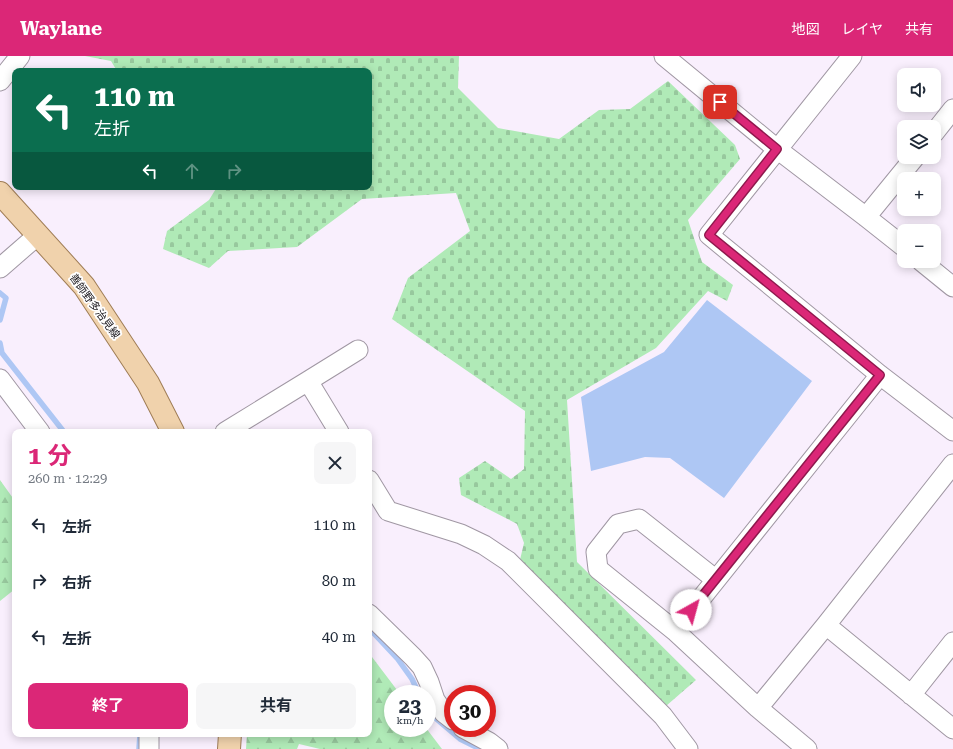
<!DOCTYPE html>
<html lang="ja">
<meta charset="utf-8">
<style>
:root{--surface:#fff;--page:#f6f6f7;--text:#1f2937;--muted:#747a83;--accent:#db2777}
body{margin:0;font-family:"Roboto Serif","Noto Sans JP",serif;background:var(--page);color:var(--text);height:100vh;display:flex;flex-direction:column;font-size:15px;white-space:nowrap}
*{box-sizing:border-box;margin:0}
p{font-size:13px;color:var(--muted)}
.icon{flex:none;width:22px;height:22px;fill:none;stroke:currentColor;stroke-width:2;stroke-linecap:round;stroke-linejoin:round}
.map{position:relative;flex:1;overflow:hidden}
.drawer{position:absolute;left:12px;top:373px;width:360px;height:308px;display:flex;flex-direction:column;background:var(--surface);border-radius:8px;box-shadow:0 2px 10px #0003}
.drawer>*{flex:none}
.hud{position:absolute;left:12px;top:12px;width:360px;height:122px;border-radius:8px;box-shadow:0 2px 10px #0003;background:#0b6e4f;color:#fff;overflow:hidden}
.controls{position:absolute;left:897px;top:12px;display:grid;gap:8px}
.controls a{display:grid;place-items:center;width:44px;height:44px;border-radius:8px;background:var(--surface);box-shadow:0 2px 10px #0003;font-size:20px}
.speed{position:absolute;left:384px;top:629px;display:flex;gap:8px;font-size:20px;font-weight:700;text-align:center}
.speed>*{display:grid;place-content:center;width:52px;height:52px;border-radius:50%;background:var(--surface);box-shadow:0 2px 10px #0003;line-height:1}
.speed small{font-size:10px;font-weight:400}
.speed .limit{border:6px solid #d22;background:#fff;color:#111}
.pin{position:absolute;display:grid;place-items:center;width:34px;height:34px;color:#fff;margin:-17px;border-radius:8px;box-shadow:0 2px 6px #0006}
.me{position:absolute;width:44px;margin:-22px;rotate:38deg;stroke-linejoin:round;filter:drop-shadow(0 0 3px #0008)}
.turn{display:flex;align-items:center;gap:14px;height:84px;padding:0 16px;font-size:18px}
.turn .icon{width:52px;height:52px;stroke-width:2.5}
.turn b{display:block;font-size:28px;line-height:34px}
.lanes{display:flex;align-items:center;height:38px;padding:0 16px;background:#0003;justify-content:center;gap:20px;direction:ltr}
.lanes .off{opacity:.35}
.round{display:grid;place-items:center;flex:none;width:42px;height:42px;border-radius:8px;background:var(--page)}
.summary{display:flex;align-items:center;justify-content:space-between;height:68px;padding:0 16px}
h1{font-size:24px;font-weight:700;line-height:30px;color:var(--accent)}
.primary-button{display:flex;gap:8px;margin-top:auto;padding:8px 16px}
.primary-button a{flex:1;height:46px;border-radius:8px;background:var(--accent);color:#fff;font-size:16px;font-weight:700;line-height:46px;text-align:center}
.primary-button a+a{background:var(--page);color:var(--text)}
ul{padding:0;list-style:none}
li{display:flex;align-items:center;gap:12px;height:56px;padding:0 16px}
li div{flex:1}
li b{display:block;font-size:15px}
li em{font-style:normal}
header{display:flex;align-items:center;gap:24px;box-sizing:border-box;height:56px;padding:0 20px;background:var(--accent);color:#fff}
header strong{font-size:19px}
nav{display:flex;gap:22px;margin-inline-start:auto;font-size:14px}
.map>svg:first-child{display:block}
.forest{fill:url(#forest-firs)}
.cemetery{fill:url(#cemetery-stones)}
.water{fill:#aec7f4}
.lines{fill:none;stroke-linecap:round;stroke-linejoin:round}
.stream{stroke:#aec7f4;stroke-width:5.5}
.minor-casing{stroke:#a097a3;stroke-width:21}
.major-casing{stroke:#9f7d56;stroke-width:24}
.minor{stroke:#fff;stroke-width:19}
.major{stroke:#f0d2ac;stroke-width:22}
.route-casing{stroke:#8e194d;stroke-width:10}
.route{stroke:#db2777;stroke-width:7}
.labels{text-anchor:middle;stroke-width:3.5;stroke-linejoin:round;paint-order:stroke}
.street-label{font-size:11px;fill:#1a171c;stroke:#fff}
</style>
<header>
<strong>Waylane</strong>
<nav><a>地図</a><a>レイヤ</a><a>共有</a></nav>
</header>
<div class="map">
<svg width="953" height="693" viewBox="0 0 953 693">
<defs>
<pattern id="forest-firs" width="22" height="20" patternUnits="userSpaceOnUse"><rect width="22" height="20" fill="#b0eab7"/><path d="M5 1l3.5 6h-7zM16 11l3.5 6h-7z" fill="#97c89d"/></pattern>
<pattern id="cemetery-stones" width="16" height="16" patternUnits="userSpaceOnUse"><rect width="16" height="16" fill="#b0eab7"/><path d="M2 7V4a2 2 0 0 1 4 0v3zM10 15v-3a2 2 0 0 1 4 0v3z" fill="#97c89d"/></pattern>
</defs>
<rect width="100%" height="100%" fill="#f9effd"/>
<path class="forest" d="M 0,424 L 15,445 L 15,533 L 0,545 Z
M 369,597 L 400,638 L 393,638 L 393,672 L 426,672 L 442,693 L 320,693 L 299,688 L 297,693 L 246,693 L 247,678 L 369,678 Z"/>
<path class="cemetery" d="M 85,0 L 459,0 L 458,32 L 498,72 L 559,83 L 599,54 L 630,53 L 668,25 L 735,89 L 740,103 L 688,164 L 702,206 L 733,229 L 727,245 L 708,235 L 656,292 L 567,344 L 577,506 L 696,624 L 666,650 L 519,508 L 524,487 L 517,468 L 461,439 L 459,422 L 485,405 L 511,423 L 524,413 L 525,355 L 392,263 L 408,222 L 470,175 L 456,137 L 362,143 L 297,191 L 228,195 L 209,212 L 163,193 L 167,175 L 209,144 L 217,131 L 369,131 L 369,15 L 117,15 L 111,5 Z"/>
<path class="water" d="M 707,244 L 812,325 L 724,442 L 670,402 L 645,401 L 591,415 L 581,341 L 664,296 Z"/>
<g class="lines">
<path class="stream" d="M 0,237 L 6,242 L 0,264
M 0,287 L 2,297 L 64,376
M 369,572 L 397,602 L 412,623 L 419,638
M 427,655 L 460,683 L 480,693
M 139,693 L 140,678"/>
<g class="minor-casing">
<path id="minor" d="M 664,0 L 777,93 L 866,161 L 904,191
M 852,0 L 709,179 L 880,319 L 953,375
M 0,25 L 20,0
M 934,77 L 953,53
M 866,161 L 915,101
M 921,205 L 953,231
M 0,212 L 38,179
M 0,323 L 40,376
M 308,325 L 358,294
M 225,376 L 308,325 L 339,376
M 369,424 L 388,455 L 461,478 L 484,489 L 508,505 L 663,660 L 688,693
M 715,523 L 639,463 L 618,468 L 596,496 L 598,513 L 675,575 L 758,652 L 807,693
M 369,558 L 413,601 L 422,611 L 429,626 L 435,644 L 444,657 L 453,664
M 826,569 L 953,673
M 675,575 L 880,319
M 911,639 L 953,586
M 758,652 L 826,569 L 953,408
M 463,672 L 489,686 L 498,693
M 149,693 L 149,678"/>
</g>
<g class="major-casing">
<path id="major" d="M 0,137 L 84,230 L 148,327 L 173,376
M 229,693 L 230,678"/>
</g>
<use href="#minor" class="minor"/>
<use href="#major" class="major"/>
</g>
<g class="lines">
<g class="route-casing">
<path id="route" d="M 691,554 L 880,319 L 709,179 L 777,93 L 720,46"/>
</g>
<use href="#route" class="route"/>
</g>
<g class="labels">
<g class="street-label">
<text transform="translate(95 250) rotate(54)" y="4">善師野多治見線</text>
</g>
</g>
</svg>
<div class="controls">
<a><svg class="icon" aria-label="sound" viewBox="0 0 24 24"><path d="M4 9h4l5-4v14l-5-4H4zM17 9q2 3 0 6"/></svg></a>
<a><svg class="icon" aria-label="layers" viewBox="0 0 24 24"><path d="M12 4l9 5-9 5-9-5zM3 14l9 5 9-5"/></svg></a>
<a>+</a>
<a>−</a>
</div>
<div class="speed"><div>23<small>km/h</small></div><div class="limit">30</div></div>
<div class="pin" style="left:720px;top:46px;background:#d93025"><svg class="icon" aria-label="arrive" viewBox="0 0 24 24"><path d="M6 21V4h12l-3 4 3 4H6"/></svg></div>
<svg class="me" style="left:691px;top:554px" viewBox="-20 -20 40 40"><circle r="19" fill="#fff"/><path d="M0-13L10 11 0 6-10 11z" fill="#db2777"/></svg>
<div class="hud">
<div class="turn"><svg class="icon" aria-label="left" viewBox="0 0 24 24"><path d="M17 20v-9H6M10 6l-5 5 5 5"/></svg><div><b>110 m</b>左折</div></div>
<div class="lanes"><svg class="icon" aria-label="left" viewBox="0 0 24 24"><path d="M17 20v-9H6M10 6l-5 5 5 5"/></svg><svg class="icon off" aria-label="ahead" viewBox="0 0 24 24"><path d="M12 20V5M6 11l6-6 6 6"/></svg><svg class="icon off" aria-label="right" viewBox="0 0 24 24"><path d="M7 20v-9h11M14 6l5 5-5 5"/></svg></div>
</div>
<section class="drawer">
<div class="summary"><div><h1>1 分</h1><p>260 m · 12:29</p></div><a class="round"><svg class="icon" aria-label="close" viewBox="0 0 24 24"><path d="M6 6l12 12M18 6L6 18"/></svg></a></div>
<ul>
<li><svg class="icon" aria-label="left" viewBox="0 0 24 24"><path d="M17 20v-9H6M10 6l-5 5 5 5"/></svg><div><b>左折</b></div><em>110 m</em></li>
<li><svg class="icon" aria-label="right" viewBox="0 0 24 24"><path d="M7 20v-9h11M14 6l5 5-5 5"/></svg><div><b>右折</b></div><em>80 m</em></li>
<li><svg class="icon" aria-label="left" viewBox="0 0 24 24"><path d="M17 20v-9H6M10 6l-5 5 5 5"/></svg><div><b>左折</b></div><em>40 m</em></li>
</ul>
<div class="primary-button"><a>終了</a><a>共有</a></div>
</section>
</div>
